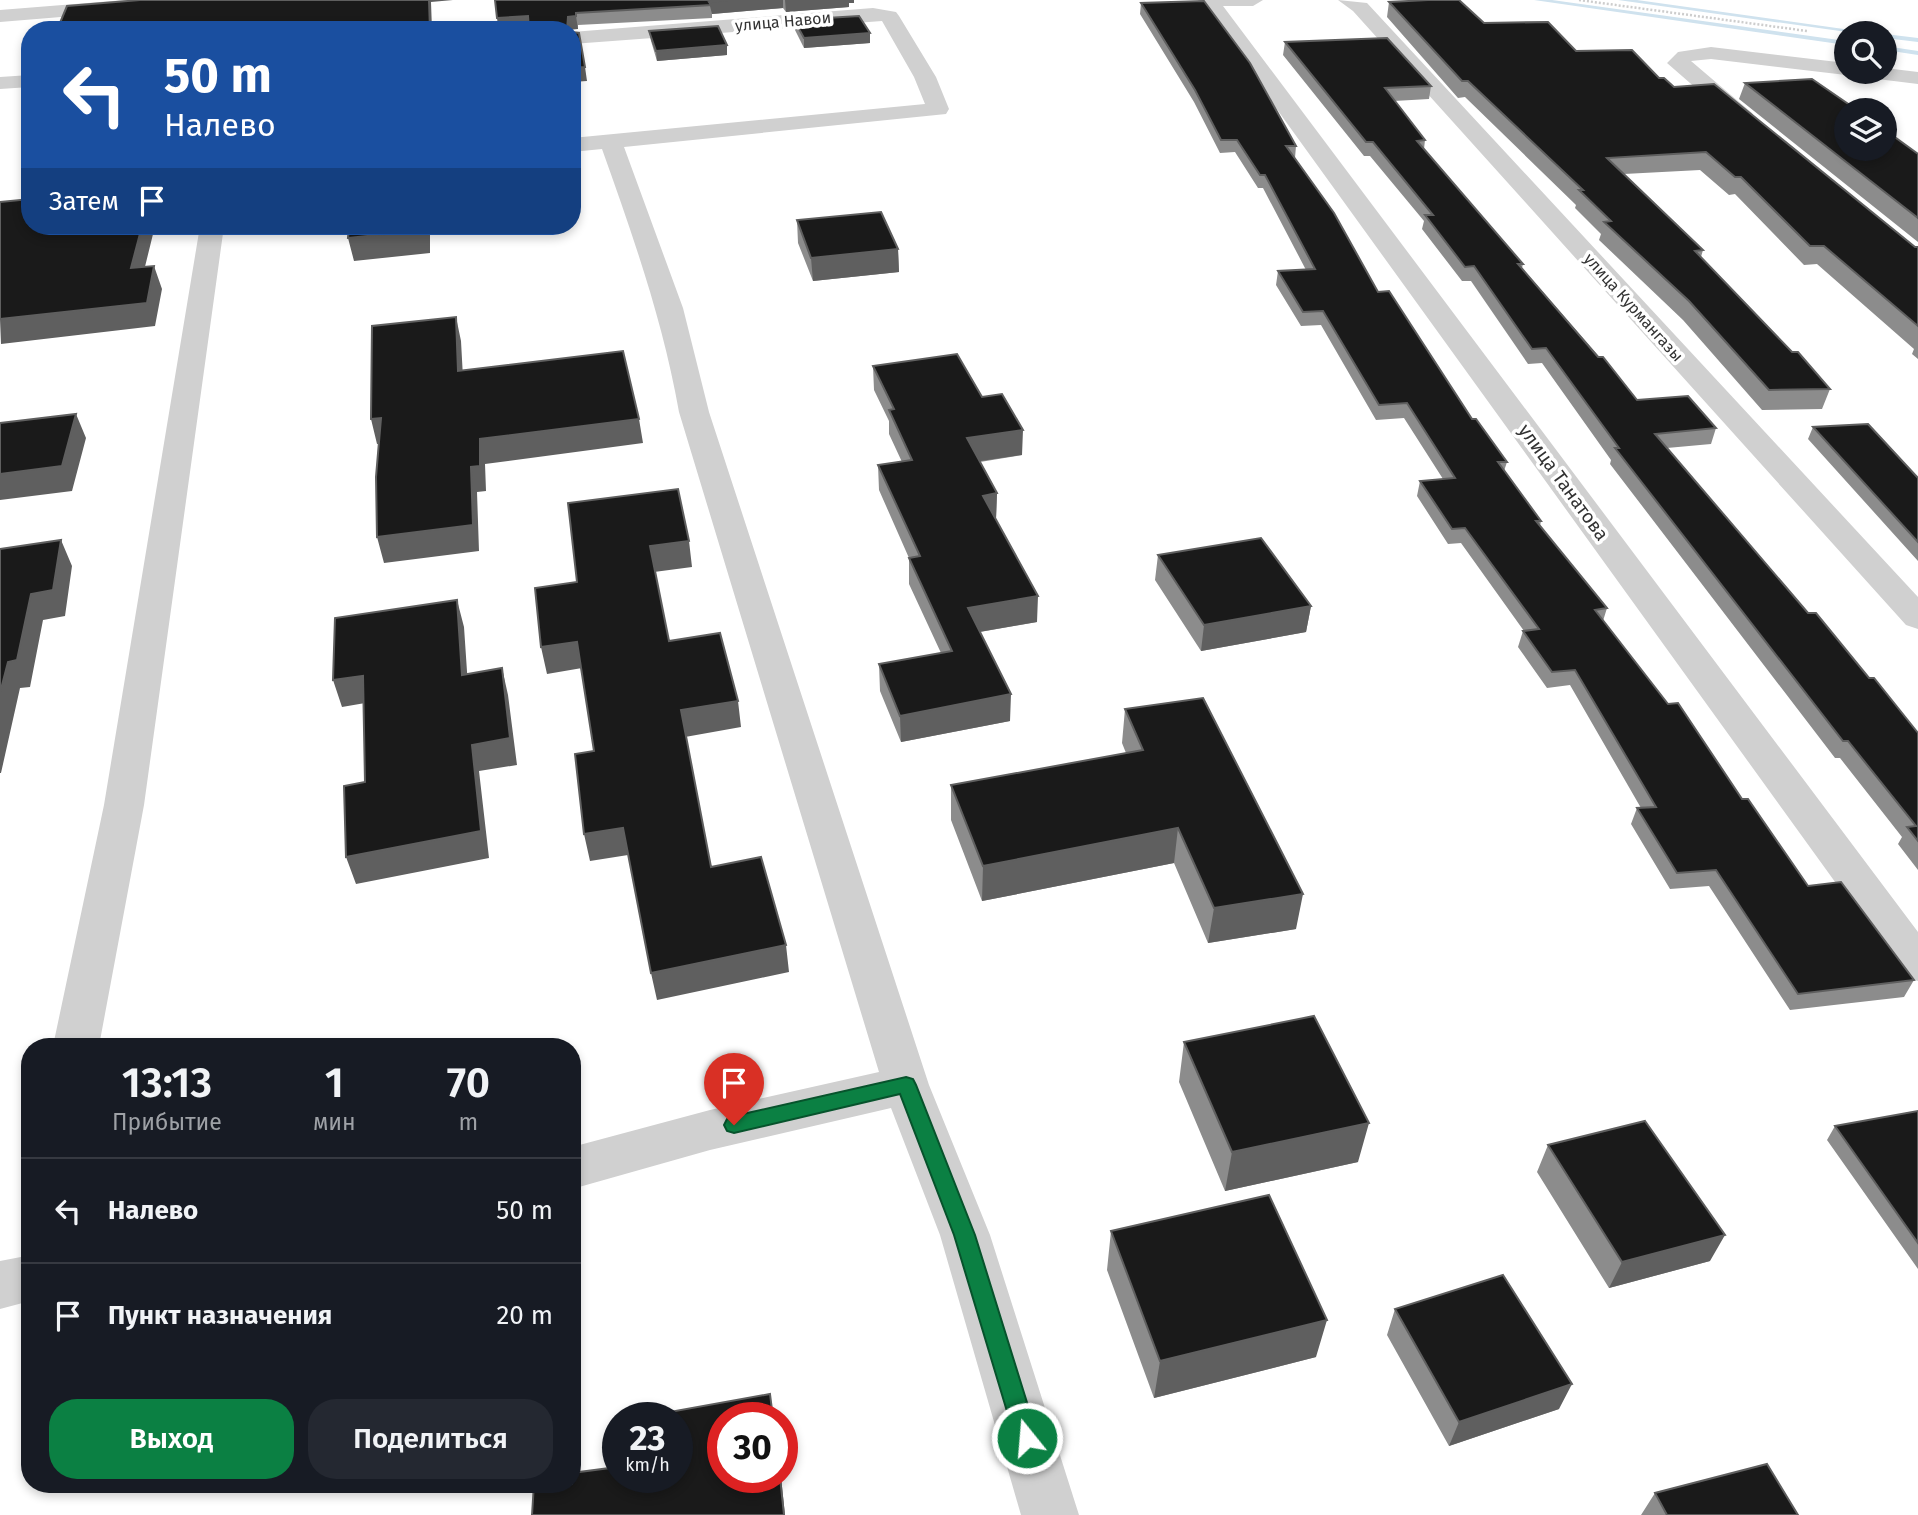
<!DOCTYPE html>
<html lang="ru">
<meta charset="utf-8">
<style>
:root{--surface:#171b24;--page:#242831;--text:#f1f3f6;--muted:#9ea1a6;--line:#363941;--accent:#0b8043}
body{margin:0;font-family:"Fira Sans",sans-serif;background:var(--page);color:var(--text);height:100vh;display:flex;flex-direction:column;font-size:26px;white-space:nowrap}
*{box-sizing:border-box;margin:0}
p{font-size:23px;color:var(--muted)}
.icon{flex:none;width:38px;height:38px;fill:none;stroke:currentColor;stroke-width:2;stroke-linecap:round;stroke-linejoin:round}
.map{position:relative;flex:1;overflow:hidden}
.sheet{position:absolute;left:21px;top:1038px;width:560px;height:455px;display:flex;flex-direction:column;background:var(--surface);border-radius:28px;box-shadow:0 4px 10px #0003}
.sheet>*{flex:none}
.hud{position:absolute;left:21px;top:21px;width:560px;height:214px;border-radius:28px;box-shadow:0 4px 10px #0003;background:#1a4fa0;color:#fff;overflow:hidden}
.buttons{position:absolute;left:1834px;top:21px;display:grid;gap:14px}
.buttons a{display:grid;place-items:center;width:63px;height:63px;border-radius:50%;background:var(--surface);box-shadow:0 4px 10px #0003;font-size:35px}
.speed{position:absolute;left:602px;top:1402px;display:flex;gap:14px;font-size:35px;font-weight:700;text-align:center}
.speed>*{display:grid;place-content:center;width:91px;height:91px;border-radius:50%;background:var(--surface);box-shadow:0 4px 10px #0003;line-height:1}
.speed small{font-size:18px;font-weight:400}
.speed .limit{border:10px solid #d22;background:#fff;color:#111}
.pin{position:absolute;display:grid;place-items:center;width:60px;height:60px;color:#fff;margin:-72px -30px;border-radius:50% 50% 50% 0;rotate:-45deg;box-shadow:0 0 7px #0007}
.pin .icon{rotate:45deg}
.me{position:absolute;width:77px;margin:-38px;rotate:343deg;stroke-linejoin:round;filter:drop-shadow(0 0 5px #0008)}
.turn{display:flex;align-items:center;gap:24px;height:147px;padding:0 28px;font-size:32px}
.turn .icon{width:91px;height:91px;stroke-width:2.5}
.turn b{display:block;font-size:49px;line-height:60px}
.then{display:flex;align-items:center;height:66px;padding:0 28px;background:#0003;gap:14px;font-size:26px}
.eta{display:flex;justify-content:space-evenly;align-items:center;height:119px;text-align:center}
.eta b{font-size:42px;font-weight:600;line-height:49px}
.cta{display:flex;gap:14px;margin-top:auto;padding:14px 28px}
.cta a{flex:1;height:80px;border-radius:28px;background:var(--accent);color:#fff;font-size:28px;font-weight:600;line-height:80px;text-align:center}
.cta a+a{background:var(--page);color:var(--text)}
ul{padding:0;list-style:none}
li{display:flex;align-items:center;gap:21px;height:105px;padding:0 28px;border-top:2px solid var(--line)}
li div{flex:1}
li b{display:block;font-size:26px}
li em{font-style:normal}
.map>svg:first-child{display:block}
.lines{fill:none;stroke-linecap:round;stroke-linejoin:round}
.stream{fill:#cfe2ee;fill-rule:evenodd}
.path{stroke:#cdcdcd;stroke-width:2.5;stroke-dasharray:2 2;stroke-linecap:butt}
.minor{fill:#d0d0d0;fill-rule:evenodd}
.wall{fill:#8c8c8c}
.shaded-wall{fill:#5f5f5f}
.building{fill:#1a1a1a;stroke:#5f5f5f;stroke-width:2}
.route{fill:#0b8043;stroke:#07532c;stroke-width:2}
.labels{text-anchor:middle;stroke-width:7;stroke-linejoin:round;paint-order:stroke}
.far-street-label{font-size:16px;fill:#333;stroke:#fff}
.street-label{font-size:19px;fill:#333;stroke:#fff}
</style>
<div class="map">
<svg width="1918" height="1515" viewBox="0 0 1918 1515">
<rect width="100%" height="100%" fill="#fff"/>
<g class="lines">
<path class="stream" d="M 1534,0 L 1552,0 L 1846,41 L 1846,45 Z
M 1618,0 L 1637,0 L 1872,33 L 1854,33 Z
M 1885,34 L 1918,38 L 1918,42 L 1885,38 Z
M 1885,46 L 1918,51 L 1918,55 L 1885,50 Z"/>
<path class="path" d="M 1579,0 L 1807,31"/>
<path class="minor" d="M 125,0 L 205,0 L 195,6 L 0,22 L 0,10 Z
M 1198,0 L 1263,0 L 1253,6 L 1223,6 L 1918,932 L 1918,981 L 1903,976 Z
M 1338,0 L 1367,3 L 1918,597 L 1918,629 L 1906,625 L 1353,11 Z
M 873,8 L 896,12 L 899,16 L 936,77 L 949,109 L 946,114 L 624,147 L 683,308 L 709,412 L 929,1085 L 990,1235 L 1079,1515 L 1021,1515 L 940,1235 L 891,1108 L 710,1150 L 572,1189 L 572,1147 L 710,1110 L 879,1072 L 679,412 C 663,321 633,236 602,149 L 572,152 L 572,138 L 925,104 L 914,77 L 882,21 L 572,44 L 572,32 Z
M 1711,47 L 1846,63 L 1846,72 L 1855,72 L 1846,75 L 1711,59 L 1691,61 L 1752,113 L 1755,118 L 1744,125 L 1736,123 L 1667,63 L 1678,52 Z
M 1885,68 L 1918,72 L 1918,84 L 1869,78 L 1859,72 L 1885,72 Z
M 30,75 L 30,87 L 0,89 L 0,77 Z
M 200,226 L 224,226 L 144,805 L 99,1046 L 53,1046 L 104,805 Z
M 26,1256 L 30,1257 L 30,1301 L 0,1309 L 0,1261 Z"/>
</g>
<path class="wall" d="M 495,0 L 854,0 L 854,3 L 849,3 L 849,7 L 786,12 L 783,8 L 712,14 L 712,18 L 578,25 L 578,29 L 499,30 Z
M 1389,2 L 1484,23 L 1576,51 L 1659,78 L 1674,87 L 1915,247 L 1918,247 L 1918,359 L 1912,354 L 1914,349 L 1817,264 L 1804,265 L 1735,194 L 1729,195 L 1700,170 L 1624,174 L 1703,250 L 1701,257 L 1792,352 L 1830,389 L 1822,409 L 1762,410 L 1683,320 L 1599,240 L 1601,234 L 1575,208 L 1576,205 L 1465,97 L 1458,98 L 1387,17 Z
M 1141,3 L 1296,146 L 1295,158 L 1378,292 L 1472,419 L 1507,462 L 1504,471 L 1541,521 L 1540,526 L 1607,608 L 1603,621 L 1808,886 L 1914,980 L 1904,997 L 1790,1010 L 1709,886 L 1670,889 L 1631,824 L 1637,808 L 1641,808 L 1570,685 L 1547,688 L 1518,647 L 1523,631 L 1524,631 L 1461,543 L 1448,544 L 1417,496 L 1420,481 L 1443,479 L 1404,418 L 1376,420 L 1321,325 L 1301,326 L 1276,285 L 1278,271 L 1306,270 L 1263,188 L 1258,188 L 1235,152 L 1220,153 L 1194,102 L 1140,14 Z
M 794,20 L 870,43 L 804,48 L 795,30 Z
M 649,31 L 727,55 L 657,61 L 651,41 Z
M 1285,42 L 1431,86 L 1429,99 L 1394,101 L 1425,140 L 1424,149 L 1523,264 L 1522,268 L 1637,400 L 1716,428 L 1711,444 L 1667,448 L 1808,613 L 1918,733 L 1918,870 L 1898,844 L 1902,837 L 1840,758 L 1835,758 L 1610,464 L 1611,460 L 1542,363 L 1528,364 L 1471,281 L 1462,281 L 1422,229 L 1424,221 L 1370,156 L 1364,156 L 1283,55 Z
M 1745,83 L 1918,154 L 1918,242 L 1739,99 Z
M 797,220 L 898,249 L 899,272 L 813,281 L 798,243 Z
M 873,366 L 982,397 L 1022,455 L 980,462 L 997,493 L 996,519 L 1037,622 L 980,632 L 1010,721 L 901,742 L 880,691 L 879,664 L 941,653 L 909,584 L 909,558 L 879,490 L 878,465 L 902,462 L 889,434 L 889,421 L 874,390 Z
M 1813,427 L 1918,478 L 1918,561 L 1808,439 Z
M 1158,555 L 1311,606 L 1306,632 L 1201,651 L 1155,580 Z
M 1125,709 L 1296,929 L 1208,943 L 1174,863 L 982,901 L 951,820 L 951,785 L 1126,753 L 1122,743 Z
M 1184,1042 L 1358,1162 L 1225,1191 L 1179,1082 Z
M 1918,1111 L 1918,1269 L 1827,1140 L 1835,1126 Z
M 1548,1145 L 1710,1261 L 1609,1288 L 1537,1172 Z
M 1111,1231 L 1316,1357 L 1154,1398 L 1107,1270 Z
M 1395,1309 L 1559,1409 L 1449,1446 L 1387,1335 Z
M 1655,1493 L 1798,1515 L 1641,1515 Z"/>
<path class="shaded-wall" d="M 429,0 L 453,0 L 431,2 L 432,30 L 430,30 Z
M 729,0 L 783,0 L 783,8 L 712,14 L 709,2 Z
M 785,0 L 854,0 L 854,3 L 849,3 L 849,7 L 786,12 Z
M 528,16 L 530,29 L 499,30 L 497,18 Z
M 576,16 L 578,29 L 567,30 L 568,17 Z
M 366,26 L 367,30 L 307,30 Z
M 870,33 L 870,43 L 804,48 L 804,38 Z
M 727,45 L 727,55 L 657,61 L 656,51 Z
M 585,67 L 587,81 L 572,82 L 572,68 Z
M 142,226 L 155,226 L 139,291 L 131,268 Z
M 425,226 L 430,226 L 430,253 L 354,261 L 348,238 Z
M 898,249 L 899,272 L 813,281 L 811,258 Z
M 154,266 L 162,289 L 155,326 L 1,344 L 0,319 Z
M 456,317 L 461,341 L 464,396 L 458,371 Z
M 76,414 L 86,438 L 72,491 L 0,500 L 0,474 Z
M 381,418 L 388,443 L 377,444 L 371,419 Z
M 639,419 L 643,443 L 485,464 L 486,491 L 477,492 L 479,551 L 384,563 L 377,537 L 480,439 Z
M 1023,430 L 1022,455 L 967,463 L 967,438 Z
M 997,493 L 996,519 L 983,496 Z
M 61,540 L 72,566 L 65,616 L 43,620 L 30,687 L 20,688 L 1,773 L 0,773 L 0,693 L 8,662 L 31,594 Z
M 689,541 L 692,567 L 654,572 L 650,546 Z
M 1038,596 L 1037,622 L 967,634 L 968,608 Z
M 457,600 L 464,627 L 469,701 L 462,675 Z
M 1311,606 L 1306,632 L 1201,651 L 1204,625 Z
M 577,642 L 582,668 L 547,674 L 541,647 Z
M 502,668 L 508,695 L 517,765 L 479,771 L 489,858 L 356,884 L 346,857 L 472,745 Z
M 363,676 L 371,702 L 342,707 L 333,680 Z
M 1011,694 L 1010,721 L 901,742 L 900,716 Z
M 738,701 L 741,727 L 685,737 L 681,710 Z
M 623,828 L 628,855 L 590,861 L 584,834 Z
M 1178,828 L 1174,863 L 982,901 L 983,866 Z
M 1303,894 L 1296,929 L 1208,943 L 1214,908 Z
M 786,945 L 789,972 L 657,1000 L 651,973 Z
M 1369,1123 L 1358,1162 L 1225,1191 L 1232,1152 Z
M 1725,1235 L 1710,1261 L 1609,1288 L 1622,1262 Z
M 1327,1320 L 1316,1357 L 1154,1398 L 1160,1361 Z
M 1572,1384 L 1559,1409 L 1449,1446 L 1459,1422 Z
M 780,1477 L 781,1477 L 785,1515 L 784,1515 Z"/>
<path class="building" d="M 140,0 L 429,0 L 430,30 L 366,30 L 366,26 L 307,30 L 57,30 L 67,6 Z
M 495,0 L 729,0 L 709,2 L 711,5 L 576,13 L 576,16 L 568,17 L 567,30 L 529,30 L 528,16 L 497,18 Z
M 1428,0 L 1459,0 L 1484,23 L 1548,22 L 1576,51 L 1632,50 L 1659,78 L 1664,78 L 1674,87 L 1714,84 L 1915,247 L 1918,247 L 1918,326 L 1824,246 L 1810,246 L 1741,177 L 1735,177 L 1706,152 L 1607,158 L 1703,250 L 1695,251 L 1792,352 L 1798,352 L 1830,389 L 1769,390 L 1689,301 L 1604,222 L 1611,221 L 1579,190 L 1583,190 L 1468,81 L 1462,81 L 1389,2 Z
M 1204,1 L 1250,63 L 1296,146 L 1286,146 L 1334,213 L 1378,292 L 1389,291 L 1472,419 L 1476,419 L 1507,462 L 1498,462 L 1541,521 L 1536,521 L 1607,608 L 1595,610 L 1668,704 L 1678,703 L 1742,799 L 1748,799 L 1808,886 L 1841,882 L 1914,980 L 1798,994 L 1716,870 L 1677,873 L 1637,808 L 1656,807 L 1575,670 L 1552,672 L 1523,631 L 1539,629 L 1465,528 L 1452,529 L 1420,481 L 1455,478 L 1407,403 L 1379,405 L 1323,311 L 1303,312 L 1278,271 L 1315,269 L 1265,175 L 1260,175 L 1237,140 L 1221,140 L 1195,90 L 1141,3 Z
M 859,16 L 870,33 L 804,38 L 794,20 Z
M 718,26 L 727,45 L 656,51 L 649,31 Z
M 572,32 L 579,33 L 585,67 L 572,68 Z
M 1387,38 L 1431,86 L 1385,88 L 1425,140 L 1417,141 L 1523,264 L 1518,264 L 1598,357 L 1603,357 L 1637,400 L 1688,396 L 1716,428 L 1655,434 L 1808,613 L 1816,613 L 1869,678 L 1874,678 L 1918,733 L 1918,841 L 1907,827 L 1916,826 L 1848,741 L 1843,741 L 1615,448 L 1619,448 L 1546,348 L 1532,349 L 1474,266 L 1465,267 L 1425,215 L 1433,215 L 1373,142 L 1366,142 L 1285,42 Z
M 1812,79 L 1857,110 L 1846,110 L 1846,149 L 1885,149 L 1885,130 L 1918,154 L 1918,218 L 1745,83 Z
M 30,199 L 30,226 L 142,226 L 131,268 L 154,266 L 147,303 L 0,319 L 0,202 Z
M 881,212 L 898,249 L 811,258 L 797,220 Z
M 349,226 L 425,226 L 425,230 L 348,238 Z
M 456,317 L 458,371 L 623,351 L 639,419 L 480,439 L 480,466 L 471,467 L 473,525 L 377,537 L 376,477 L 381,418 L 371,419 L 372,326 Z
M 957,354 L 982,397 L 1002,394 L 1023,430 L 967,438 L 997,493 L 983,496 L 1038,596 L 968,608 L 1011,694 L 900,716 L 879,664 L 952,651 L 909,558 L 920,556 L 878,465 L 912,460 L 889,410 L 894,409 L 873,366 Z
M 76,414 L 62,466 L 0,474 L 0,423 Z
M 1868,424 L 1918,478 L 1918,542 L 1813,427 Z
M 678,489 L 689,541 L 650,546 L 669,641 L 720,633 L 738,701 L 681,710 L 711,867 L 761,857 L 786,945 L 651,973 L 623,828 L 584,834 L 575,754 L 594,751 L 577,642 L 541,647 L 535,588 L 577,582 L 568,503 Z
M 1261,538 L 1311,606 L 1204,625 L 1158,555 Z
M 61,540 L 53,590 L 31,594 L 17,660 L 8,662 L 0,693 L 0,549 Z
M 457,600 L 462,675 L 502,668 L 510,738 L 472,745 L 481,831 L 346,857 L 344,786 L 365,782 L 363,676 L 333,680 L 335,618 Z
M 1203,698 L 1303,894 L 1214,908 L 1178,828 L 983,866 L 951,785 L 1143,750 L 1125,709 Z
M 1314,1016 L 1369,1123 L 1232,1152 L 1184,1042 Z
M 1918,1111 L 1918,1243 L 1835,1126 Z
M 1645,1121 L 1725,1235 L 1622,1262 L 1548,1145 Z
M 1269,1195 L 1327,1320 L 1160,1361 L 1111,1231 Z
M 1503,1275 L 1572,1384 L 1459,1422 L 1395,1309 Z
M 770,1394 L 773,1418 L 723,1418 L 723,1477 L 780,1477 L 784,1515 L 532,1515 L 534,1484 L 572,1484 L 572,1473 L 618,1467 L 618,1477 L 677,1477 L 677,1418 L 664,1418 L 664,1413 Z
M 1767,1464 L 1798,1515 L 1667,1515 L 1655,1493 Z"/>
<path class="route" d="M 906,1077 L 913,1079 L 916,1085 L 975,1235 L 1038,1438 L 1035,1446 L 1027,1450 L 1019,1446 L 1015,1438 L 954,1235 L 900,1094 L 734,1133 L 727,1131 L 724,1125 L 727,1119 L 734,1116 Z"/>
<g class="labels">
<g class="far-street-label">
<text transform="translate(783 21) rotate(-5)" y="6">улица Навои</text>
<text transform="translate(1634 307) rotate(48)" y="6">улица Курмангазы</text>
</g>
<g class="street-label">
<text transform="translate(1564 482) rotate(54)" y="7">улица Танатова</text>
</g>
</g>
</svg>
<div class="buttons">
<a><svg class="icon" aria-label="search" viewBox="0 0 24 24"><circle cx="10" cy="10" r="6"/><path d="M15 15l6 6"/></svg></a>
<a><svg class="icon" aria-label="layers" viewBox="0 0 24 24"><path d="M12 4l9 5-9 5-9-5zM3 14l9 5 9-5"/></svg></a>
</div>
<div class="speed"><div>23<small>km/h</small></div><div class="limit">30</div></div>
<div class="pin" style="left:734px;top:1125px;background:#d93025"><svg class="icon" aria-label="arrive" viewBox="0 0 24 24"><path d="M6 21V4h12l-3 4 3 4H6"/></svg></div>
<svg class="me" style="left:1027px;top:1438px" viewBox="-20 -20 40 40"><circle r="17" fill="#0b8043" stroke="#fff" stroke-width="3"/><path d="M0-11L8 9 0 5-8 9z" fill="#fff"/></svg>
<div class="hud">
<div class="turn"><svg class="icon" aria-label="left" viewBox="0 0 24 24"><path d="M17 20v-9H6M10 6l-5 5 5 5"/></svg><div><b>50 m</b>Налево</div></div>
<div class="then">Затем<svg class="icon" aria-label="arrive" viewBox="0 0 24 24"><path d="M6 21V4h12l-3 4 3 4H6"/></svg></div>
</div>
<section class="sheet">
<div class="eta">
<div><b>13:13</b><p>Прибытие</p></div>
<div><b>1</b><p>мин</p></div>
<div><b>70</b><p>m</p></div>
</div>
<ul>
<li><svg class="icon" aria-label="left" viewBox="0 0 24 24"><path d="M17 20v-9H6M10 6l-5 5 5 5"/></svg><div><b>Налево</b></div><em>50 m</em></li>
<li><svg class="icon" aria-label="arrive" viewBox="0 0 24 24"><path d="M6 21V4h12l-3 4 3 4H6"/></svg><div><b>Пункт назначения</b></div><em>20 m</em></li>
</ul>
<div class="cta"><a>Выход</a><a>Поделиться</a></div>
</section>
</div>
